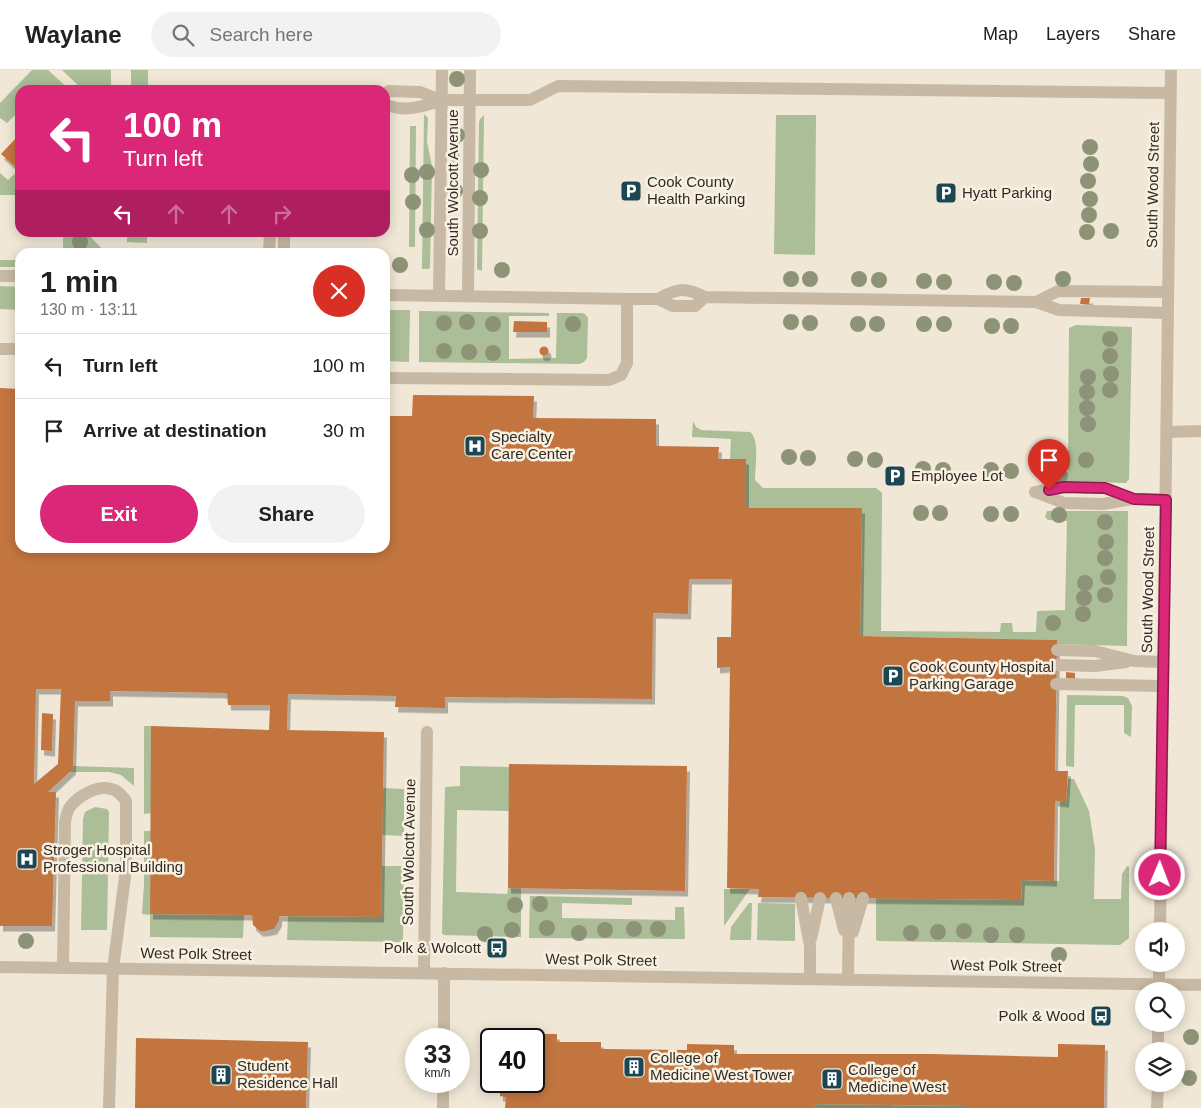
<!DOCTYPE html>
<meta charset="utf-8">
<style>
:root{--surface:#fff;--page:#f2f2f2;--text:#202124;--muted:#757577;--line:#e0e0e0;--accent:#db2777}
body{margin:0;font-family:Arial,sans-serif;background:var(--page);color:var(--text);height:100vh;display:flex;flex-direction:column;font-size:19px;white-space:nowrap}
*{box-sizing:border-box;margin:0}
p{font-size:16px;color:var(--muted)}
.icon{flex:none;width:28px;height:28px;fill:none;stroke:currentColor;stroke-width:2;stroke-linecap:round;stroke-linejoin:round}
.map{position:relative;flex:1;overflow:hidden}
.sheet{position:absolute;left:15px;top:178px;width:375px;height:305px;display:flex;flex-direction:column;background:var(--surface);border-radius:15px;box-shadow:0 2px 12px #0003}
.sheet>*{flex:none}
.banner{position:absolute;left:15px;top:15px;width:375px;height:152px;border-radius:15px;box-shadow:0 2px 12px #0003;background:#db2777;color:#fff;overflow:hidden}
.buttons{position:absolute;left:1135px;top:852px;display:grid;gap:10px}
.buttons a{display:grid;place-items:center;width:50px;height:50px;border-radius:50%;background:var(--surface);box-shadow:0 2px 12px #0003;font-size:25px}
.speed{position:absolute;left:405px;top:958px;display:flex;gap:10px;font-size:25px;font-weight:700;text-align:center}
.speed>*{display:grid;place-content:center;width:65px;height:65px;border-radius:50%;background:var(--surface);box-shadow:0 2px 12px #0003;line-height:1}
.speed small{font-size:12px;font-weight:400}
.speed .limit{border:2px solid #111;border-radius:8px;background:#fff;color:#111}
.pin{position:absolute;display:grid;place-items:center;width:42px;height:42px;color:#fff;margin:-51px -21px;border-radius:50% 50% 50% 0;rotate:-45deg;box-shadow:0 0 5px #0007}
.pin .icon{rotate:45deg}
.me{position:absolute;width:55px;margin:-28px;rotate:1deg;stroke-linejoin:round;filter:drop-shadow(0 0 4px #0008)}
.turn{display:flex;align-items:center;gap:18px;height:105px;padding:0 25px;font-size:22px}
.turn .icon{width:65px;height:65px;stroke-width:2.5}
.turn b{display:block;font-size:35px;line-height:42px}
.lanes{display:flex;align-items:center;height:48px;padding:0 25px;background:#0003;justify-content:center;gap:25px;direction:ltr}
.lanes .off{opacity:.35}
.round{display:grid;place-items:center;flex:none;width:52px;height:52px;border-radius:26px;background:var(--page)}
.summary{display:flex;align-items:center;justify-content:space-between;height:85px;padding:0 25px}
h1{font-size:30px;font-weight:800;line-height:38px}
.action{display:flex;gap:10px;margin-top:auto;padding:10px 25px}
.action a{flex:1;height:58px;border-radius:30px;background:var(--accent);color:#fff;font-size:20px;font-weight:800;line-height:58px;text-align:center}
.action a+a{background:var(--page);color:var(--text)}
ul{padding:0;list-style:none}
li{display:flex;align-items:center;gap:15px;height:65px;padding:0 25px;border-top:1px solid var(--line)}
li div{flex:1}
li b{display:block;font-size:19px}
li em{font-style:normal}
header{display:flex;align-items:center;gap:30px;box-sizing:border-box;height:70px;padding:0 25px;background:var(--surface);border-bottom:1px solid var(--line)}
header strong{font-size:24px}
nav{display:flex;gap:28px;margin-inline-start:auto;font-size:18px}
.search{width:350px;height:45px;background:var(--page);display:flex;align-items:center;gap:12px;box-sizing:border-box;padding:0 18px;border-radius:28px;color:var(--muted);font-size:19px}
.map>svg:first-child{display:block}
.green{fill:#abbe97}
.building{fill:#c37441;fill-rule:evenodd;filter:url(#shadow)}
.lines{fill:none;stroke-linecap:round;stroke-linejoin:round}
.service{stroke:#c7b9a3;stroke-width:12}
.minor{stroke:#c7b9a3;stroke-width:12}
.tertiary{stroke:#c7b9a3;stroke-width:12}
.tree{fill:#8d9377}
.route-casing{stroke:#8e194d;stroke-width:12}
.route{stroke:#db2777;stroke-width:9}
.labels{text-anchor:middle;stroke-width:5;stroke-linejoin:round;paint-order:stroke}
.poi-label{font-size:15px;fill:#322b25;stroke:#f8f1e2;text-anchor:start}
.street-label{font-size:15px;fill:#322b25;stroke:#f8f1e2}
</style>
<header>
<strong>Waylane</strong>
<div class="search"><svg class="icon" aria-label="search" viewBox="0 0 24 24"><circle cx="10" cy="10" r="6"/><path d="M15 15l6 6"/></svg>Search here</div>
<nav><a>Map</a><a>Layers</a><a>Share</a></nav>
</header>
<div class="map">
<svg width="1201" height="1038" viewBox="0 0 1201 1038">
<defs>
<filter id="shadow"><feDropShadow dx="3" dy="5.5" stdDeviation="0" flood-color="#0004"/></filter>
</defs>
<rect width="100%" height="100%" fill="#f0e7d6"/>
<path class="green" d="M 32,0 L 48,0 L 70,20 L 20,20 L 20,40 L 7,53 L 0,48 L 0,33 Z
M 62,0 L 111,0 L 111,20 L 83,20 Z
M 131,0 L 148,0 L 148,15 L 131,15 Z
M 424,44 L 428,48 L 427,72 L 432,96 L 430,197 L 429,199 L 422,199 Z
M 456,45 L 460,50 L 459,127 L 451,127 L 452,48 Z
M 484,45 L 482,201 L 477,199 L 479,52 L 480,49 Z
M 776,45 L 816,45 L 815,185 L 774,184 Z
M 410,56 L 416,56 L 415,177 L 409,177 Z
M 20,99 L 20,125 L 0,125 L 0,103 L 8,110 Z
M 63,163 L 87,163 L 105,182 L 63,182 Z
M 127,163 L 147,163 L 147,173 L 127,172 Z
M 0,190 L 20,190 L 20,197 L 0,197 Z
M 0,216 L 20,217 L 20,240 L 0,239 Z
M 385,240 L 410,240 L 409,292 L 385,291 Z
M 419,241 L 549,243 L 549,246 L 509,246 L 509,289 L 556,288 L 557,243 L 582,243 L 585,244 L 588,248 L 587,288 L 584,292 L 579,294 L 419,292 Z
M 1076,255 L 1132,257 L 1129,409 L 1126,413 L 1049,411 L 1047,408 L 1049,402 L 1068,402 L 1069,258 Z
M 693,351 L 696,357 L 701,360 L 750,362 C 760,369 755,397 755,410 L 763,418 L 876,418 L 882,423 L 881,561 L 1000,562 L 1001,553 L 1012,553 L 1013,562 L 1036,562 L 1037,541 L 1065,540 L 1067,451 L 1048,450 L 1045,447 L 1047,441 L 1128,441 L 1127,576 L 1057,574 L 1057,570 L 860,566 L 862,438 L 746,438 L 746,389 L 730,389 L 731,369 L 692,367 Z
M 1067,625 L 1123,626 L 1128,628 L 1132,636 L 1131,667 L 1124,663 L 1124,635 L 1075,635 L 1074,697 L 1066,696 Z
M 144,656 L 151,656 L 151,743 L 144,744 Z
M 73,696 L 134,698 L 134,716 L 121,705 L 109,702 L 70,702 Z
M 460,696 L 510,697 L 509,741 L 457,740 L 456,822 L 507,824 L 508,818 L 521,818 L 521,867 L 444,865 L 442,863 L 445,717 L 460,716 Z
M 1068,709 L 1074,709 L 1089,741 L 1095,779 L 1094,829 L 1121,829 L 1122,804 L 1127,796 L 1129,797 L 1129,868 L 1120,875 L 879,871 L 876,870 L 876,828 L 1021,830 L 1022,810 L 1059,811 L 1060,731 L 1066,731 Z
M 383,718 L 404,719 L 404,766 L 382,765 Z
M 95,737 L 107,739 L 109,742 L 107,860 L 81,860 L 83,749 L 85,742 Z
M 144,761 L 151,761 L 150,844 L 244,845 L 243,868 L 150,867 L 150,845 L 142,844 L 144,814 Z
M 381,796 L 404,796 L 403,872 L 287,870 L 288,846 L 381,847 Z
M 724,819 L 750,819 L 724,856 Z
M 530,826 L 632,828 L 632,835 L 562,833 L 562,848 L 675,850 L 675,837 L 684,837 L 685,869 L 529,868 Z
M 749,833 L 752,833 L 751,870 L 730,870 L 731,857 Z
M 758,833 L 795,834 L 795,871 L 757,870 Z
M 815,1034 L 965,1036 L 965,1038 L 814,1038 Z"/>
<path class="building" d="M 20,64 L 20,97 L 18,99 L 1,84 Z
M 1081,228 L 1090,228 L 1089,234 L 1080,234 Z
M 514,251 L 547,252 L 547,262 L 513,262 Z
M539.5 281a4.5 4.5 0 1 1 9 0a4.5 4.5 0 1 1-9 0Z
M 0,318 L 20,319 L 20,478 L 385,478 L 385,346 L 412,346 L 413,325 L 534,326 L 533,348 L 656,349 L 656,376 L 719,377 L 718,389 L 746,389 L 746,438 L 862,438 L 860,566 L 1057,570 L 1055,701 L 1068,701 L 1066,732 L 1055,731 L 1054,811 L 1022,810 L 1021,830 L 758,827 L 759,819 L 727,818 L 730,597 L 717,598 L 717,567 L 731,567 L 732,509 L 689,509 L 688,544 L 653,543 L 652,629 L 445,627 L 445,638 L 395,637 L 396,626 L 288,624 L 287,660 L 384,662 L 381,847 L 279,846 L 279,851 L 274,859 L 265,861 L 260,861 L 253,855 L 252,845 L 150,844 L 151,656 L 269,660 L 270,635 L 228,635 L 227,623 L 110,621 L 110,631 L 75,631 L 73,699 L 48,722 L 56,722 L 52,856 L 0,856 ZM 36,619 L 61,619 L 58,694 L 34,714 Z
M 1066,602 L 1075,603 L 1075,609 L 1066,608 Z
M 42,643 L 53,644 L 52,681 L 41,680 Z
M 509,694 L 687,696 L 685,821 L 508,818 Z
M 501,964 L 557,964 L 557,972 L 601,972 L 601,979 L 687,980 L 687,974 L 734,975 L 734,984 L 932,984 L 1058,987 L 1058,974 L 1105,975 L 1104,1038 L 965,1038 L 965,1036 L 815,1034 L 814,1038 L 505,1038 L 506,1027 L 500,1026 L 500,1011 L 534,1011 L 534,969 L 501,969 Z
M 136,968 L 308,972 L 306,1038 L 135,1038 Z"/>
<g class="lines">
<path class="service" d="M 385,24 L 389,21 L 420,22 L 441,30 L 530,30 L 558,16 L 1170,23
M 385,34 C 403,43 424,37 441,30
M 269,182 L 270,162
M 284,182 L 284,162
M 0,206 L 20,206
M 385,225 L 627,229 L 627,293 L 621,305 L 609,310 L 385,308
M 439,226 L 442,0
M 468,226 L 470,0
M 627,229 L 658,229 L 673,236 L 695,236 L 705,227
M 658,229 C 677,218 685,217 705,227 L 1036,232 L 1059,240 L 1168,243
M 1036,232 L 1058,221 L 1168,222
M 0,279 L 20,279
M 1167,362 L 1201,361
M 1035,422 L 1064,417 L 1105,418 L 1134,429 L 1166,430
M 1035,422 L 1064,433 L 1103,434 L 1132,429
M 1057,580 L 1095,581 L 1134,591 L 1163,592
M 1057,595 L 1095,596 L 1126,592
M 1056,614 L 1163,616
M 801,828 L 810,876 L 810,909
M 836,828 L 844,860
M 853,862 L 863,828
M 811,869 L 820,828
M 63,898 L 65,752 C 66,747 67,741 70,737 C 78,726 97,715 111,719 C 118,720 122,726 126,731 L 126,799 L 113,899 L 109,1038
M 424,903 L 427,662
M 848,910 L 849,828"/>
<path class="minor" d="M 0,897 L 1201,915
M 444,969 L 444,903
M 443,1038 L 443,1011"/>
<path class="tertiary" d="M 1160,861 L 1171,0
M 1159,921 L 1159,894
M 1158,981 L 1158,954
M 1157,1038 L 1158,1014"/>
</g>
<g class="tree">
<circle cx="457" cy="9" r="8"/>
<circle cx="457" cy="65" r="8"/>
<circle cx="1090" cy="77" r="8"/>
<circle cx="1091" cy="94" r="8"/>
<circle cx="481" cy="100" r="8"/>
<circle cx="427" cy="102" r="8"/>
<circle cx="412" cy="105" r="8"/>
<circle cx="1088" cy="111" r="8"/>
<circle cx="455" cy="121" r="8"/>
<circle cx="480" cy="128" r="8"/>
<circle cx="1090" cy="129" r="8"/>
<circle cx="413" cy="132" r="8"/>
<circle cx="1089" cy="145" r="8"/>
<circle cx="427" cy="160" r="8"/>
<circle cx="480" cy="161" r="8"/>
<circle cx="1111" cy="161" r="8"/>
<circle cx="1087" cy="162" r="8"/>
<circle cx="80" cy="172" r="8"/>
<circle cx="400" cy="195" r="8"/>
<circle cx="502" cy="200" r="8"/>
<circle cx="791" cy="209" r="8"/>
<circle cx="810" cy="209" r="8"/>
<circle cx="859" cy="209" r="8"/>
<circle cx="1063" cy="209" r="8"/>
<circle cx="879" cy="210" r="8"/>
<circle cx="924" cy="211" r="8"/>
<circle cx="944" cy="212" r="8"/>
<circle cx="994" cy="212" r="8"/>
<circle cx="1014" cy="213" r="8"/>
<circle cx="467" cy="252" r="8"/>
<circle cx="791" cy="252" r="8"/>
<circle cx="444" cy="253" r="8"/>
<circle cx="810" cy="253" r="8"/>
<circle cx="493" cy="254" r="8"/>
<circle cx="573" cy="254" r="8"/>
<circle cx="858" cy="254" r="8"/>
<circle cx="877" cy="254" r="8"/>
<circle cx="924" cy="254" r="8"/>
<circle cx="944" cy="254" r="8"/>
<circle cx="992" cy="256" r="8"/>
<circle cx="1011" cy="256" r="8"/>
<circle cx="1110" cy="269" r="8"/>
<circle cx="444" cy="281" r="8"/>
<circle cx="469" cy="282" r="8"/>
<circle cx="493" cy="283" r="8"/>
<circle cx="1110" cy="286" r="8"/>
<circle cx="1111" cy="304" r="8"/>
<circle cx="1088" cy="307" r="8"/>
<circle cx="1110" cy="320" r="8"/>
<circle cx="1087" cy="322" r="8"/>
<circle cx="1087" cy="338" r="8"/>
<circle cx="1088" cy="354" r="8"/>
<circle cx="789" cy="387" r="8"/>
<circle cx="808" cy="388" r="8"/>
<circle cx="855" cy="389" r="8"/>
<circle cx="875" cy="390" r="8"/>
<circle cx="1086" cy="390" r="8"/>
<circle cx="923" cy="399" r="8"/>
<circle cx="943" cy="400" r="8"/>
<circle cx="991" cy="400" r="8"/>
<circle cx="1011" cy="401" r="8"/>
<circle cx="1060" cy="406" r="8"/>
<circle cx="921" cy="443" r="8"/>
<circle cx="940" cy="443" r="8"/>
<circle cx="991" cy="444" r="8"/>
<circle cx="1011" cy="444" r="8"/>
<circle cx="1059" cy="445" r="8"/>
<circle cx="1105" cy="452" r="8"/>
<circle cx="1106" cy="472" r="8"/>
<circle cx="1105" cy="488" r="8"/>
<circle cx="1108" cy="507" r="8"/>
<circle cx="1085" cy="513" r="8"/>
<circle cx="1105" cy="525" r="8"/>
<circle cx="1084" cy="528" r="8"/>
<circle cx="1083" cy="544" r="8"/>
<circle cx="1053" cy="553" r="8"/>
<circle cx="540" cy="834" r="8"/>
<circle cx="515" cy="835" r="8"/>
<circle cx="547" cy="858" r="8"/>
<circle cx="634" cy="859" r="8"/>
<circle cx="658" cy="859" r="8"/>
<circle cx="512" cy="860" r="8"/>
<circle cx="605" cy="860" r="8"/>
<circle cx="964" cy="861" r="8"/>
<circle cx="938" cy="862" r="8"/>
<circle cx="579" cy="863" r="8"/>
<circle cx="911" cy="863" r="8"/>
<circle cx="485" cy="864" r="8"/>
<circle cx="991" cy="865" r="8"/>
<circle cx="1017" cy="865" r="8"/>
<circle cx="26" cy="871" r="8"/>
<circle cx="1059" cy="885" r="8"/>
<circle cx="1191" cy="967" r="8"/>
<circle cx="1189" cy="1008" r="8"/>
</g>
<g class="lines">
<g class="route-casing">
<path id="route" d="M 1049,420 L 1064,417 L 1105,418 L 1134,429 L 1166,430 L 1160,805"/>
</g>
<use href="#route" class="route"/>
</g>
<defs>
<g id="parking-square" transform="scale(1.125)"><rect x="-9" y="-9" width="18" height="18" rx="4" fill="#1c4652" stroke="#f8f1e2"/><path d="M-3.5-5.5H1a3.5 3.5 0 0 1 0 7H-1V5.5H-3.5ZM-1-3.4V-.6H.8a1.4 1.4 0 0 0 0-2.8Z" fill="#fff"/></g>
<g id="hospital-square" transform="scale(1.125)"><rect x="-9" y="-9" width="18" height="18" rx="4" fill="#1c4652" stroke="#f8f1e2"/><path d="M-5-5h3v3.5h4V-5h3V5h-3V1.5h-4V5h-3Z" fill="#fff"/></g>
<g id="bus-square" transform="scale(1.125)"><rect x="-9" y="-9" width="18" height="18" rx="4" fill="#1c4652" stroke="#f8f1e2"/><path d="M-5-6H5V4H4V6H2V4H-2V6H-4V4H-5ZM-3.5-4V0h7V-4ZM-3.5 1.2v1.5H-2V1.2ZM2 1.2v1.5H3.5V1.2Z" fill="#fff"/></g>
<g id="building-square" transform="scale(1.125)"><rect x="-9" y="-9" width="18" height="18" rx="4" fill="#1c4652" stroke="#f8f1e2"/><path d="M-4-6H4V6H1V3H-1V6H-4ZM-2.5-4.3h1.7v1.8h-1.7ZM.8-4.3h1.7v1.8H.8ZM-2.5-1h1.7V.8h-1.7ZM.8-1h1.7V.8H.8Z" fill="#fff"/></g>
</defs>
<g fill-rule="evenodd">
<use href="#parking-square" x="631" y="121"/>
<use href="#parking-square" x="946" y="123"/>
<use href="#hospital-square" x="475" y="376"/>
<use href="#parking-square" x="895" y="406"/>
<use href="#parking-square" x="893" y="606"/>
<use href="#hospital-square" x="27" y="789"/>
<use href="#bus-square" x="497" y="878"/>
<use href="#bus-square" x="1101" y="946"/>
<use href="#building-square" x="634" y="997"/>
<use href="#building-square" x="221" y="1005"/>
<use href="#building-square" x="832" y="1009"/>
</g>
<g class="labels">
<g class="poi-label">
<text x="647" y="117">Cook County<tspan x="647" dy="17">Health Parking</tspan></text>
<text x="962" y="128">Hyatt Parking</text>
<text x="491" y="372">Specialty<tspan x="491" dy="17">Care Center</tspan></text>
<text x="911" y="411">Employee Lot</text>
<text x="909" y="602">Cook County Hospital<tspan x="909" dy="17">Parking Garage</tspan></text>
<text x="43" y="785">Stroger Hospital<tspan x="43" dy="17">Professional Building</tspan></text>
<text x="481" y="883" text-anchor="end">Polk &amp; Wolcott</text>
<text x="1085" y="951" text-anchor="end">Polk &amp; Wood</text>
<text x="650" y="993">College of<tspan x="650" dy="17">Medicine West Tower</tspan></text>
<text x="237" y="1001">Student<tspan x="237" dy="17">Residence Hall</tspan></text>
<text x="848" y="1005">College of<tspan x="848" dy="17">Medicine West</tspan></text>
</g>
<g class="street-label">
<text transform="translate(453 113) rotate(-90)" y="5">South Wolcott Avenue</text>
<text transform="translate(1153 115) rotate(-89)" y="5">South Wood Street</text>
<text transform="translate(1148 520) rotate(-89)" y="5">South Wood Street</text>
<text transform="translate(409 782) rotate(-89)" y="5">South Wolcott Avenue</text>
<text transform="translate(196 884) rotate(1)" y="5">West Polk Street</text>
<text transform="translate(601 890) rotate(1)" y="5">West Polk Street</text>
<text transform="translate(1006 896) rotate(1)" y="5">West Polk Street</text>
</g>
</g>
</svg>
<div class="buttons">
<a><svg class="icon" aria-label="sound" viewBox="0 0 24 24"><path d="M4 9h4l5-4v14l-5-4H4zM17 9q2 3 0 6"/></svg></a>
<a><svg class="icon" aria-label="search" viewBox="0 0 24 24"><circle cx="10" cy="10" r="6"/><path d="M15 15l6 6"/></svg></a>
<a><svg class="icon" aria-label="layers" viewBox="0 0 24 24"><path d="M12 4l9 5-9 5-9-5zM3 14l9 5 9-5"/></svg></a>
</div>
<div class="speed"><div>33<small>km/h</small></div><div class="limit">40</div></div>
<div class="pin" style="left:1049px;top:420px;background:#d93025"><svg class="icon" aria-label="arrive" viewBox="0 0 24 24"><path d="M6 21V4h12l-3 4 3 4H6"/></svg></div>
<svg class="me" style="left:1160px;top:805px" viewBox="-20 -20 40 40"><circle r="17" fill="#db2777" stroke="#fff" stroke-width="3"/><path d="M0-11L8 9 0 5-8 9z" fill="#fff"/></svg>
<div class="banner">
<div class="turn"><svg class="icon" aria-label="left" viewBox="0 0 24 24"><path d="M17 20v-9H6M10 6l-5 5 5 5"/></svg><div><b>100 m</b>Turn left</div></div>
<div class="lanes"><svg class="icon" aria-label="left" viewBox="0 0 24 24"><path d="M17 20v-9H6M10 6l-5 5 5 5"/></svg><svg class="icon off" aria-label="ahead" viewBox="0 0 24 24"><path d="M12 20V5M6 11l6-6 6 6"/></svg><svg class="icon off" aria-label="ahead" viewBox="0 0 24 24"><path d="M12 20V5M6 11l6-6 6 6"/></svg><svg class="icon off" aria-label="right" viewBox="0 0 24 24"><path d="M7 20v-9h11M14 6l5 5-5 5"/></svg></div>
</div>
<section class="sheet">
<div class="summary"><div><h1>1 min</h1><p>130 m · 13:11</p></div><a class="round" style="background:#d93025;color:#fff"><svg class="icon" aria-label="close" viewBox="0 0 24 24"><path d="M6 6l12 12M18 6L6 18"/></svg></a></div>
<ul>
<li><svg class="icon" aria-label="left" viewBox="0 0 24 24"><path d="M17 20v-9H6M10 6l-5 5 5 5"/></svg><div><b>Turn left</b></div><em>100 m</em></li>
<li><svg class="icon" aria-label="arrive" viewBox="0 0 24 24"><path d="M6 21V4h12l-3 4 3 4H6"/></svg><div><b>Arrive at destination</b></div><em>30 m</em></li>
</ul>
<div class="action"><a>Exit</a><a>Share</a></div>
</section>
</div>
